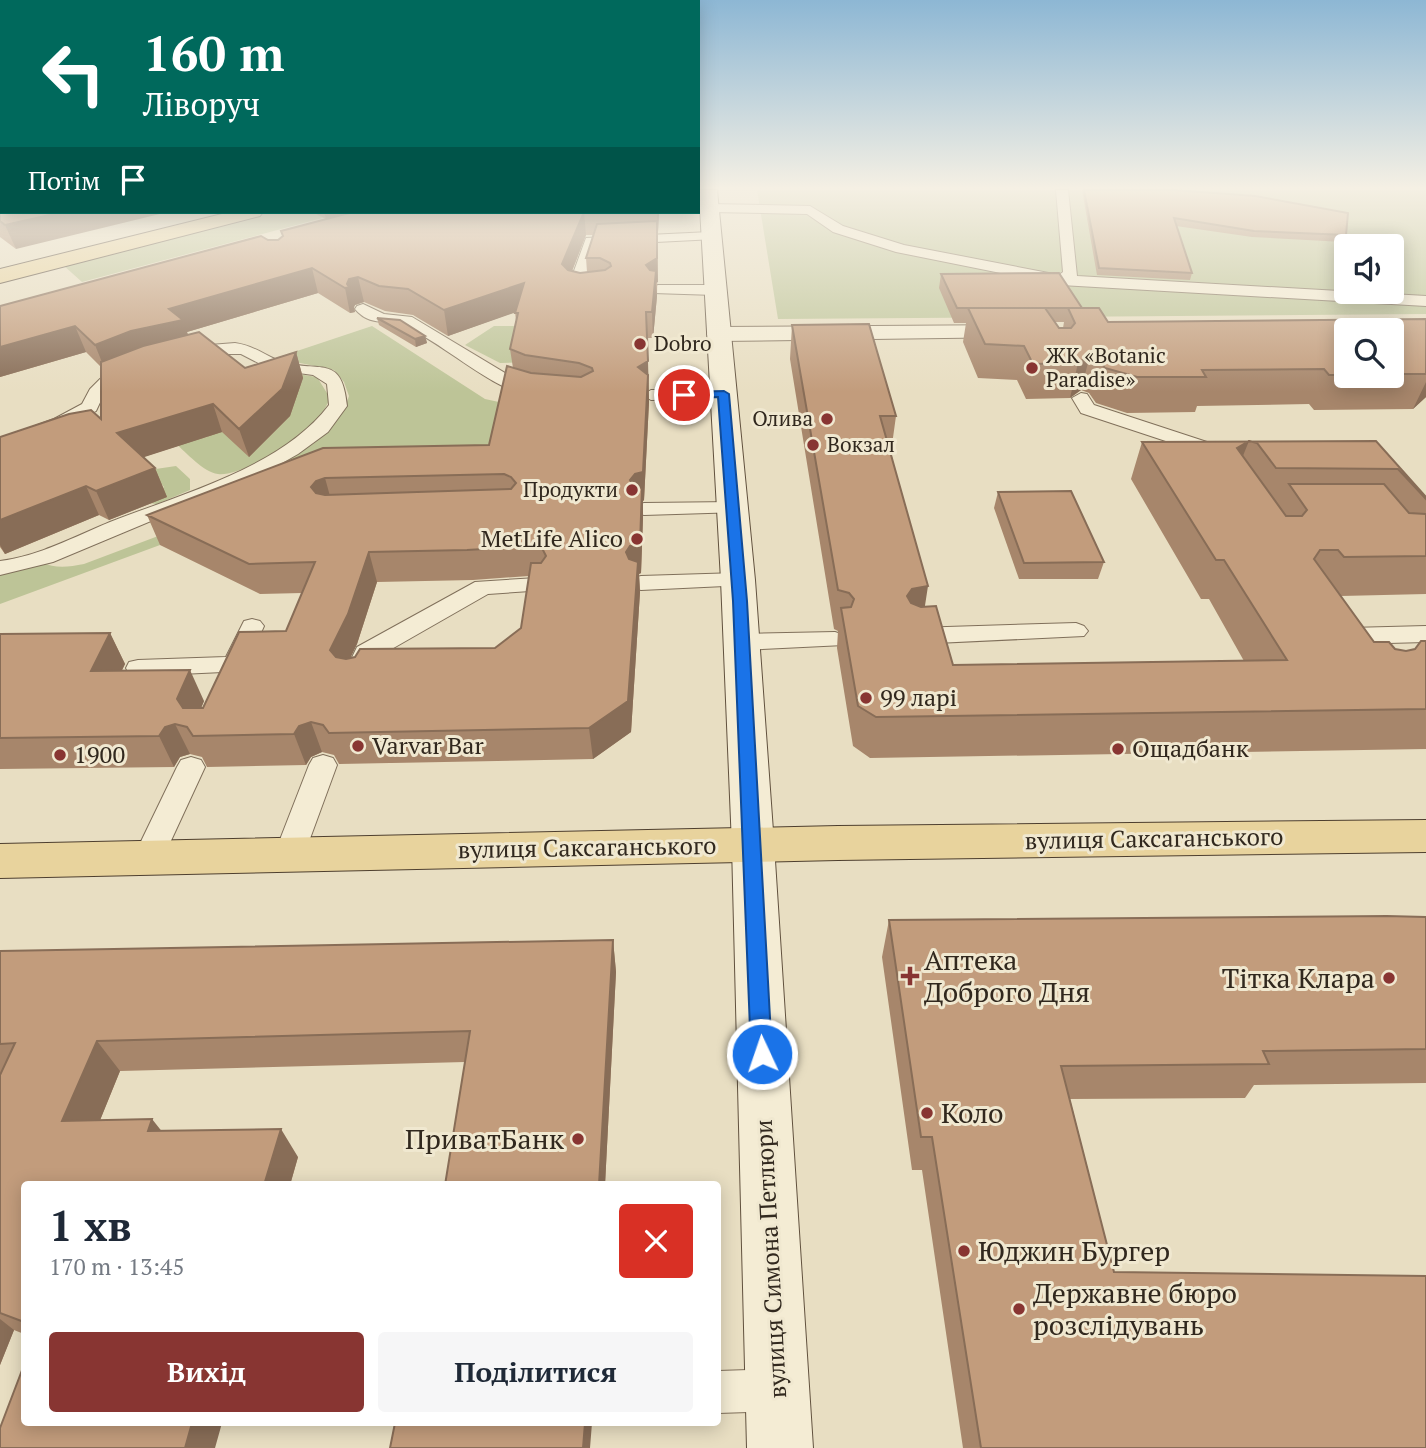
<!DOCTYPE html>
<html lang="uk">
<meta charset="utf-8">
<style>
:root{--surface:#fff;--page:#f6f6f7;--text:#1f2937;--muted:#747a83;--accent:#883532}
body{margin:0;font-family:"PT Serif",serif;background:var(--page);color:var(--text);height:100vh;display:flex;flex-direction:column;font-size:26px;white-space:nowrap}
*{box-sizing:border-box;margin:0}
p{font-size:23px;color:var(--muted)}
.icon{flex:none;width:38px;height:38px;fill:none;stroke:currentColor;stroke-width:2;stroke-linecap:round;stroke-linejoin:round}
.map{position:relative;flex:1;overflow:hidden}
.sheet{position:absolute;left:21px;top:1181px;width:700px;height:245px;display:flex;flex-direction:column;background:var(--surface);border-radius:7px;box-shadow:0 4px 18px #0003}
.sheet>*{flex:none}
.guide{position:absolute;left:0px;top:0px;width:700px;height:214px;box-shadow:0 4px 18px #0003;background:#00695c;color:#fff;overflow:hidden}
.controls{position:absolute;left:1334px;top:234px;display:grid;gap:14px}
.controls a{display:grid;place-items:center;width:70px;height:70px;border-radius:7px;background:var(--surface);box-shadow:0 4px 18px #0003;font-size:35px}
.pin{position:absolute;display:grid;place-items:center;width:60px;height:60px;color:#fff;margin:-30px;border:4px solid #fff;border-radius:50%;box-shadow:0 2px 7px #0007}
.me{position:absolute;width:77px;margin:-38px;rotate:357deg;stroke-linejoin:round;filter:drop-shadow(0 0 5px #0008)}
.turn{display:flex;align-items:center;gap:24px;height:147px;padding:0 28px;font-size:32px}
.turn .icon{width:91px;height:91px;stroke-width:2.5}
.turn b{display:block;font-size:49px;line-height:60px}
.then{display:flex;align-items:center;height:66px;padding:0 28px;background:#0003;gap:14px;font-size:26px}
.round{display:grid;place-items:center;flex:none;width:74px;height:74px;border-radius:7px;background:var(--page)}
.head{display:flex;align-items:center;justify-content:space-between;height:119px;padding:0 28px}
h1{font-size:42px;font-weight:700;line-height:52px}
.action{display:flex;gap:14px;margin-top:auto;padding:14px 28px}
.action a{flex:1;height:80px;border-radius:7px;background:var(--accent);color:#fff;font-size:28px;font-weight:700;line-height:80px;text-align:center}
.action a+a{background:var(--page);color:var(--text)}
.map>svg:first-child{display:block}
.green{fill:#bdc497;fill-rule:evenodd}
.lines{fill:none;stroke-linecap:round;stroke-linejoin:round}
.lane-casing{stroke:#80705b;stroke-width:2}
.street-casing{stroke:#80705b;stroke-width:2}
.secondary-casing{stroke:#61513e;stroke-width:2}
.primary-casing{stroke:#4e3f2f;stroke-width:2}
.lane{fill:#f4ecd4;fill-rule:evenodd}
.street{fill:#f4ecd4;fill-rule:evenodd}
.secondary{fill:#f4ecd4;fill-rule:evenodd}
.primary{fill:#e8d39d;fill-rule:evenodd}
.wall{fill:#a7866b;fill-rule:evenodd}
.shaded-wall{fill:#886d57}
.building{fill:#c29c7c;stroke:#886d57;stroke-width:2;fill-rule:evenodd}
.route{fill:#1a73e8;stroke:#114b97;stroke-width:2}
.poi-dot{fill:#883532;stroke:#f0e8d0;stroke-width:2.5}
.labels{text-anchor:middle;stroke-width:6;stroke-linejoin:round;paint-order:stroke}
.far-poi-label{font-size:21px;fill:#31281e;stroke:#f0e8d0;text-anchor:start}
.poi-label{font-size:24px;fill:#31281e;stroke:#f0e8d0;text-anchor:start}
.street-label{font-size:24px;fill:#31281e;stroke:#f0e8d0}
.near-poi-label{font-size:28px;fill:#31281e;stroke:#f0e8d0;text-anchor:start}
</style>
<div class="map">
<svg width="1426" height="1448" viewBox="0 0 1426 1448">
<rect width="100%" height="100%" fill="#e8dec2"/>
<path class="green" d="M 757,190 L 1426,190 L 1426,314 L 778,319 ZM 1346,247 L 1391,247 L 1391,292 L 1346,292 Z
M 271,212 L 345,212 L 82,282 L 63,265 Z
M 372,326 L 485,399 L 508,404 L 538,449 L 331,476 L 160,545 L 0,604 L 0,574 L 41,562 C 56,569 68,567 84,564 L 243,504 L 280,464 L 313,444 L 332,426 L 344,411 L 349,396 L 344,382 L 334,370 L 276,358 Z
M 494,326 L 522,326 L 574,361 L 500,363 L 465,345 Z
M 291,373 L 317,377 L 330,398 C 324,413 313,427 302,437 C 288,449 235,477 218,474 C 203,472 187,453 175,443 L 207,437 Z
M 176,466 L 190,479 L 190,490 L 157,504 L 148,503 L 146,499 L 164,487 L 149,470 Z"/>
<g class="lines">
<g class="lane-casing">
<path id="lane" d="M 1056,190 L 1068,190 L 1077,276 L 1426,296 L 1426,306 L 1061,285 L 896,252 L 833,232 L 807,214 L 709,212 L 702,208 L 709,204 L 810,206 L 843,226 L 904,245 L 1059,275 L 1063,272 Z
M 710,232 L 715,233 L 715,239 L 597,245 L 584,285 L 597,287 L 600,290 C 593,297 574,297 567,290 L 586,238 Z
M 658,285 L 715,285 L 723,290 L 715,295 L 653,293 L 650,290 L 653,287 Z
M 363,304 L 384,314 L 412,317 L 520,382 L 540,389 L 543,393 L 534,398 C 486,386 449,347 405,326 C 388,318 371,328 355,309 L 357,306 Z
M 235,343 C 257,346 267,358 286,363 C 322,372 342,355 347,406 L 328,432 L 298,454 L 261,475 L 53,562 L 0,575 L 0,561 C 39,556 74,537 110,522 C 181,494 281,468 329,405 L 327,384 L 313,375 L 270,369 L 241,354 L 218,354 L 187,360 L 179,355 L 181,351 L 210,345 Z
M 134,367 L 140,368 L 143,372 L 140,376 L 112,387 L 104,394 L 96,411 L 68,427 L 0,452 L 0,439 L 54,419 L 82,404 L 90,389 L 100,379 Z
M 724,389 L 733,394 L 730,398 L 651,400 L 642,395 L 651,390 Z
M 1081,393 L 1087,394 L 1094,405 L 1213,444 L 1216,448 L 1213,452 L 1199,452 L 1081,413 L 1072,398 Z
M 733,502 L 740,504 L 743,508 L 740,512 L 644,515 L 637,513 L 634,509 L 637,505 L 644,503 Z
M 738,573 L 746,575 L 749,580 L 746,585 L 641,590 L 633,588 L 630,583 L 633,578 L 641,576 Z
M 537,578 L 545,580 L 548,585 L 545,590 L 488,594 L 376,658 L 364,684 L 355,686 L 346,684 L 342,678 L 357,647 L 475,582 Z
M 252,619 L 260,621 L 264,626 L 244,671 L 138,676 L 129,674 L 126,668 L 129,662 L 138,660 L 226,657 L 244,621 Z
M 1076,623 L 1084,626 L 1088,631 L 1084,636 L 915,644 L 907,641 L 903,636 L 907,631 L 915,628 Z
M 1426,626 L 1426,642 L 1350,644 L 1342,641 L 1338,636 L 1342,631 L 1350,628 Z
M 835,632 L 844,635 L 847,640 L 844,645 L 742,650 L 733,647 L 730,642 L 733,637 L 742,634 Z
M 323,755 L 333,758 L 337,765 L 304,855 L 299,863 L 289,867 L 279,863 L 274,855 L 309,765 L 313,758 Z
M 191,757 L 201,760 L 205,767 L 163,858 L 158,866 L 148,870 L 138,866 L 133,858 L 177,767 L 181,760 Z
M 777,1369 L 792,1375 L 798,1390 L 792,1405 L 777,1411 L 718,1413 L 718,1371 Z"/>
</g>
<g class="street-casing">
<path id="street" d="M 1018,325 L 1027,327 L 1030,332 L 1027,337 L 719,341 L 710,339 L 707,334 L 710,329 L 719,327 Z"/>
</g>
<g class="secondary-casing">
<path id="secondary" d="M 699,190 L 717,190 L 755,580 L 774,845 L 813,1448 L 747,1448 L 732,845 L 721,580 Z"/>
</g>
<g class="primary-casing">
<path id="primary" d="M 230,212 L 263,212 L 260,216 L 0,283 L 0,269 Z
M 1426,820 L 1426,852 L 838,860 L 0,878 L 0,844 L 838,826 Z"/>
</g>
<use href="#lane" class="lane"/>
<use href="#street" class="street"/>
<use href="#secondary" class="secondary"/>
<use href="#primary" class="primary"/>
</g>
<path class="wall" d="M 0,190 L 16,249 L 0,237 Z
M 1082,190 L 1174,190 L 1346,235 L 1343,242 L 1252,237 L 1176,226 L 1192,273 L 1190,280 L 1097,275 Z
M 312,212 L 659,212 L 658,232 L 657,296 L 653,338 L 647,338 L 649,402 L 644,500 L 643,501 L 643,518 L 641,573 L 639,574 L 640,592 L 631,732 L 593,759 L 339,764 L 334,755 L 322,752 L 311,757 L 306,765 L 207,767 L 202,757 L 190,754 L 180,757 L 174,767 L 0,769 L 0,634 L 110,633 L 125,664 L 122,670 L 204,701 L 201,708 L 203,708 L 286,631 L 302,593 L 260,594 L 160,545 L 147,515 L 323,448 L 489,445 L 513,368 L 510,349 L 516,321 L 515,312 L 448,336 L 413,315 L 385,311 L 364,302 L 355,305 L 354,307 L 355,312 L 350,313 L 318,293 L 187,332 L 188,335 L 245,368 L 296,352 L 303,378 L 290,416 L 249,457 L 222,432 L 143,457 L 155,468 L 167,497 L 109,520 L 99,515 L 5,554 L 0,547 L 0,437 L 101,419 L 101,367 L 86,352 L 0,377 L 0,306 L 268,240 L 278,240 L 326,219 ZM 586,235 L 593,235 L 586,258 L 587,272 L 580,273 L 572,271 ZM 529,576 L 521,628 L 495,648 L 350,658 L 357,644 L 377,582 L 473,580 Z
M 941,274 L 1082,308 L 1108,322 L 1426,319 L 1426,397 L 1413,409 L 1314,410 L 1309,404 L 1197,406 L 1195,412 L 1127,413 L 1096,403 L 1089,393 L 1081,390 L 1070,398 L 1026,399 L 1017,380 L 978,378 L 963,342 L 966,323 L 954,323 L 939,288 ZM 1055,322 L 1064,322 L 1063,328 L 1059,328 ZM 1346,331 L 1391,331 L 1391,376 L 1346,376 Z
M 377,318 L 425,336 L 427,343 L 416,347 L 379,325 Z
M 792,325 L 896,416 L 891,452 L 925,607 L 953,665 L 1244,661 L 1209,599 L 1201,599 L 1131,479 L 1142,442 L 1376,441 L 1426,497 L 1426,594 L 1341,596 L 1374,642 L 1395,649 L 1406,651 L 1415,649 L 1426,641 L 1426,749 L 870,758 L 853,746 L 837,648 L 838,631 L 834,629 L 790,359 Z
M 998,492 L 1104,562 L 1098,579 L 1019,579 L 994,508 Z
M 1426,917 L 1426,1083 L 1254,1085 L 1245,1098 L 1070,1099 L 1114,1272 L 1426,1448 L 963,1448 L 922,1170 L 912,1170 L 882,957 L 889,920 Z
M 613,940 L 616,972 L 605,1185 L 445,1185 L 465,1062 L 120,1071 L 100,1120 L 161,1130 L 298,1157 L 290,1185 L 24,1185 L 24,1334 L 14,1330 L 0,1365 L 0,951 Z"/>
<path class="shaded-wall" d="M 63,212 L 168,212 L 16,249 L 5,225 Z
M 324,212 L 347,212 L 347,213 L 326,219 Z
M 584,212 L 586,235 L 565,289 L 562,264 Z
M 657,212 L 659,212 L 658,232 Z
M 657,221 L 658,282 L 656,283 L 657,296 L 653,338 L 652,312 L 646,265 Z
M 312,268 L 318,293 L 187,332 L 192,346 L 106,372 L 95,345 L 169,309 Z
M 358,277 L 364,302 L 355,305 L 354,307 L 355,312 L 350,313 L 345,288 L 349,279 Z
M 524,283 L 528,308 L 448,336 L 444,310 Z
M 75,326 L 86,352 L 0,377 L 0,347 Z
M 425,336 L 427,343 L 416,347 L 415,339 Z
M 296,352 L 303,378 L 290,416 L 249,457 L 239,429 Z
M 1090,355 L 1081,390 L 1070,398 L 1078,363 Z
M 648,361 L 649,402 L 644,500 L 643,501 L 643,518 L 641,573 L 639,574 L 640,592 L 631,732 L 593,759 L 589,728 L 632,575 L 626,552 L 630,480 L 638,367 Z
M 1426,382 L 1426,397 L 1413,409 Z
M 213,404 L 222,432 L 129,462 L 117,433 Z
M 1249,441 L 1234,478 L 1237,448 Z
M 155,468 L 167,497 L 109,520 L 96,491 Z
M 325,478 L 333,507 L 324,510 L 311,487 L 316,481 Z
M 86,486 L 99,515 L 5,554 L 0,545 L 0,520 Z
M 369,552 L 377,582 L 357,644 L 340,680 L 330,650 Z
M 928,586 L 922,625 L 907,596 L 912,589 Z
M 110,633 L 125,664 L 107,701 L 91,671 Z
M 190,670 L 204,701 L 192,730 L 177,699 Z
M 311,722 L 322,752 L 311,757 L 306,765 L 294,734 L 299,726 Z
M 175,724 L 190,754 L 180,757 L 174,767 L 159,736 L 165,727 Z
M 613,940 L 616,972 L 605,1185 L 599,1185 Z
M 97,1041 L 120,1071 L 88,1150 L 62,1121 Z
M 152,1119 L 175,1148 L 148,1131 Z
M 281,1129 L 298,1157 L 290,1185 L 264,1185 Z
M 0,1319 L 14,1330 L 0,1365 Z
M 192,1423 L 222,1423 L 215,1448 L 185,1448 Z
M 585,1423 L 592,1423 L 590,1448 L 583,1448 Z"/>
<path class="building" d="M 0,190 L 2,190 L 2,212 L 63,212 L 5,225 L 0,221 Z
M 1084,190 L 1174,190 L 1255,196 L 1348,213 L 1346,235 L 1254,231 L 1174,218 L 1192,273 L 1099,268 Z
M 353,212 L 592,212 L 584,212 L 562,264 L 568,270 L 580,273 L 605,270 L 611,266 L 610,263 L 600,258 L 586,258 L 597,224 L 657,221 L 657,258 L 646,265 L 650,270 L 656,271 L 652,312 L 646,312 L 648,361 L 638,367 L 648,375 L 643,472 L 635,474 L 630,480 L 633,485 L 642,488 L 640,544 L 630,546 L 626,552 L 629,559 L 638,562 L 628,701 L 589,728 L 329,733 L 323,725 L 311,722 L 299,726 L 294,734 L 193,736 L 187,727 L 175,724 L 165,727 L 159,736 L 0,738 L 0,634 L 110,633 L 91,671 L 190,670 L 177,699 L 183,708 L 203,708 L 239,632 L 286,631 L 315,562 L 249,564 L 147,515 L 323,448 L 489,445 L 507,366 L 531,373 L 581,377 L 593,371 L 592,368 L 579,363 L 525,355 L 510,349 L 518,313 L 515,313 L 524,283 L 444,310 L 408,289 L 379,286 L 358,277 L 349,279 L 347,284 L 349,287 L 345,288 L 312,268 L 169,309 L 183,320 L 131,331 L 95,345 L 75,326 L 0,347 L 0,306 L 261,236 L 268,240 L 278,240 L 283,236 L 281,231 ZM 504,474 L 511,477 L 516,483 L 511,489 L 325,495 L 316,493 L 311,487 L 316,481 L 325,478 ZM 533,546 L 542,548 L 546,556 L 541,563 L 531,563 L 521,628 L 495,648 L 360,649 L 355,657 L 346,659 L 336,657 L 330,650 L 348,614 L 369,552 L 467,550 Z
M 1059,273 L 1082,308 L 957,308 L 941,274 Z
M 968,308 L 1045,308 L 1059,328 L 1071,328 L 1075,323 L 1068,308 L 1099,308 L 1108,322 L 1426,319 L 1426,374 L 1391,374 L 1391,331 L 1346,331 L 1346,375 L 1329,375 L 1324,369 L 1202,370 L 1206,377 L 1137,377 L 1105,368 L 1098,358 L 1090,355 L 1078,363 L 1033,364 L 1024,346 L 985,344 Z
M 377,318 L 400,320 L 425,336 L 415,339 Z
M 869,324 L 896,416 L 880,416 L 928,586 L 912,589 L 907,596 L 911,603 L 921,607 L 936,606 L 953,665 L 1287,660 L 1224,560 L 1216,560 L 1142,442 L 1376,441 L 1426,497 L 1426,499 L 1398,469 L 1276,468 L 1257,443 L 1249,441 L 1237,448 L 1286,516 L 1302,516 L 1307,510 L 1289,484 L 1384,484 L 1409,513 L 1426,514 L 1426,556 L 1344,557 L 1338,550 L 1320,550 L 1314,559 L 1374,642 L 1389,642 L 1395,649 L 1406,651 L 1415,649 L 1421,641 L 1426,641 L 1426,709 L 876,717 L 858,706 L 841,608 L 851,607 L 854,599 L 849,593 L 838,590 L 792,325 Z
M 199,332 L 245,368 L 296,352 L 282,389 L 239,429 L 213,404 L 117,433 L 155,468 L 96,491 L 86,486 L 0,520 L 0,437 L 69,414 L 91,410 L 101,419 L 101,362 L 143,346 Z
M 1071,491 L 1104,562 L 1024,563 L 998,492 Z
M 1387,916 L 1426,917 L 1426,1049 L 1263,1051 L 1269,1064 L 1061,1066 L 1114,1272 L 1426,1276 L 1426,1448 L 981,1448 L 932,1137 L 921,1137 L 889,920 Z
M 613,940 L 599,1185 L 445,1185 L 470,1031 L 97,1041 L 62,1121 L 152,1119 L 148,1131 L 281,1129 L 264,1185 L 24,1185 L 24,1322 L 0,1313 L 0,1075 L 15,1043 L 0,1044 L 0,951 Z
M 24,1365 L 24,1423 L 192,1423 L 185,1448 L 0,1448 L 0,1428 Z
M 395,1423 L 585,1423 L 583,1448 L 390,1448 Z"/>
<linearGradient id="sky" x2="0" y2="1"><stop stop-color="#8db7d4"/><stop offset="0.48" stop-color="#f5f0e4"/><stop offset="1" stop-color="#f5f0e4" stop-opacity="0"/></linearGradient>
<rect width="1426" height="392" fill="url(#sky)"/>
<path class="route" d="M 724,391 L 729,394 L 747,601 L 772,1054 L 769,1061 L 762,1064 L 754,1061 L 751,1054 L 733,601 L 718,397 L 684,398 L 678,395 L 684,392 Z"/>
<g class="poi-dot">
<circle cx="640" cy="344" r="7"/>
<circle cx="1032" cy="368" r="7"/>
<circle cx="827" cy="419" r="7"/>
<circle cx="813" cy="445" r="7"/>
<circle cx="632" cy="490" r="7"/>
<circle cx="637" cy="539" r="7"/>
<circle cx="866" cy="698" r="7"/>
<circle cx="358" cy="746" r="7"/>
<circle cx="1118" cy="749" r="7"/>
<circle cx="60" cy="755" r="7"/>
<path d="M906.5 965.5h7v7h7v7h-7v7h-7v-7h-7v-7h7z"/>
<circle cx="1389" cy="978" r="7"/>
<circle cx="927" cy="1113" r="7"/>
<circle cx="578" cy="1139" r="7"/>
<circle cx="964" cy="1251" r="7"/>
<circle cx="1019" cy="1309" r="7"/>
</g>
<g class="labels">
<g class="far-poi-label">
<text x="654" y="351">Dobro</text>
<text x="1046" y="363">ЖК «Botanic<tspan x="1046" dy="24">Paradise»</tspan></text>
<text x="813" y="426" text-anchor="end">Олива</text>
<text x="827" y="452">Вокзал</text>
<text x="618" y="497" text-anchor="end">Продукти</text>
</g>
<g class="poi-label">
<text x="623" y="547" text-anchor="end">MetLife Alico</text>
<text x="880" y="706">99 ларі</text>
<text x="372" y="754">Varvar Bar</text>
<text x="1132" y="757">Ощадбанк</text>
<text x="74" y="763">1900</text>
</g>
<g class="street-label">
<text transform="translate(1154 839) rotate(-1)" y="8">вулиця Саксаганського</text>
<text transform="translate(587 848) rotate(-1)" y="8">вулиця Саксаганського</text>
<text transform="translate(771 1259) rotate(-93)" y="8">вулиця Симона Петлюри</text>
</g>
<g class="near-poi-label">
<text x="924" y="970">Аптека<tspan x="924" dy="32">Доброго Дня</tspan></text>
<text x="1375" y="988" text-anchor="end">Тітка Клара</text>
<text x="941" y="1123">Коло</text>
<text x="564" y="1149" text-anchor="end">ПриватБанк</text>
<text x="978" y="1261">Юджин Бургер</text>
<text x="1033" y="1303">Державне бюро<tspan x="1033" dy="32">розслідувань</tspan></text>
</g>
</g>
</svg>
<div class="controls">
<a><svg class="icon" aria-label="sound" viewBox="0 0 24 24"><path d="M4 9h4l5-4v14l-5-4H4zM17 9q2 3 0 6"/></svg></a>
<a><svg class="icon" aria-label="search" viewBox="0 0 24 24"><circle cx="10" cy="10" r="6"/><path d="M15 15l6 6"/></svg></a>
</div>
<div class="pin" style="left:684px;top:395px;background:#d93025"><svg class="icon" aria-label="arrive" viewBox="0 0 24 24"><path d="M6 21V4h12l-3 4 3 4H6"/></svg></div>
<svg class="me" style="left:762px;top:1054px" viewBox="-20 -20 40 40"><circle r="17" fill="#1a73e8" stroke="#fff" stroke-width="3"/><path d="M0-11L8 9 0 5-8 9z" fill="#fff"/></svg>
<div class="guide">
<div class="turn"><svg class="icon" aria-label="left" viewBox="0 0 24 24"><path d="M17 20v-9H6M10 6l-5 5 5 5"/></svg><div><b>160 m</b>Ліворуч</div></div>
<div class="then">Потім<svg class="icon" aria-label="arrive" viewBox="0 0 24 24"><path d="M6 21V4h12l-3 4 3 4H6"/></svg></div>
</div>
<section class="sheet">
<div class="head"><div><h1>1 хв</h1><p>170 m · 13:45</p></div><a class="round" style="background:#d93025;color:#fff"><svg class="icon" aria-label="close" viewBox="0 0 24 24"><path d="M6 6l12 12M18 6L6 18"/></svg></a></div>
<div class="action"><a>Вихід</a><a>Поділитися</a></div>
</section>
</div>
